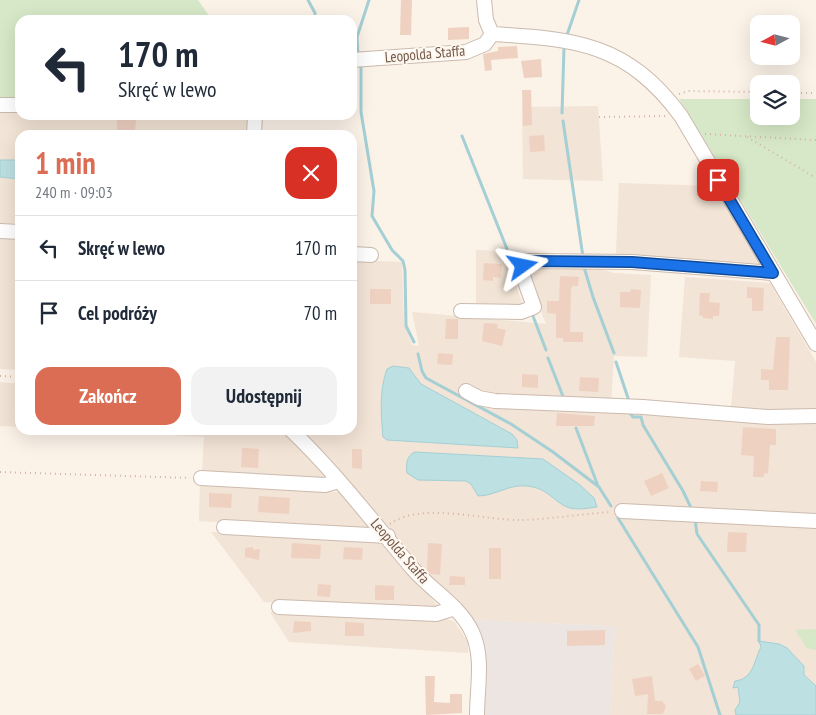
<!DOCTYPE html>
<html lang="pl">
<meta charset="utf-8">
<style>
:root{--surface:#fff;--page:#f2f2f3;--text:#1f2937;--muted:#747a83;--line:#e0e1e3;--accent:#dc6d55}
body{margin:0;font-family:"PT Sans Narrow",sans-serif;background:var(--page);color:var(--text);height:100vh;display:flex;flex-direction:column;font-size:19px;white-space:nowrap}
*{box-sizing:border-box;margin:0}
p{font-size:16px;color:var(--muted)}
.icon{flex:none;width:28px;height:28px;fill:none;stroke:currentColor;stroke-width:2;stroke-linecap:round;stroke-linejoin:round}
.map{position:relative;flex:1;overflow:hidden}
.side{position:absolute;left:15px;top:130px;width:342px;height:305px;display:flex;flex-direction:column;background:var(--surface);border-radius:15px;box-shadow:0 5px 20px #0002}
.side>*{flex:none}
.top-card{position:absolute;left:15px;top:15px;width:342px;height:105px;border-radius:15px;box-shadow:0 5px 20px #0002;background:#fff;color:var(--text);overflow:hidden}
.needle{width:32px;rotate:263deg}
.buttons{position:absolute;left:750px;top:15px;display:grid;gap:10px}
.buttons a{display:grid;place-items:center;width:50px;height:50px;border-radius:10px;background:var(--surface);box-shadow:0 5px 20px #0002;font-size:25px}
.pin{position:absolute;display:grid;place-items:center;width:42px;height:42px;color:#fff;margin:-21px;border-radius:10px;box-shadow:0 2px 8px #0006}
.me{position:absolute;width:55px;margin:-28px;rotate:78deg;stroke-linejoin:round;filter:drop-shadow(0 0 4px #0008)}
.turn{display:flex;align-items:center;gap:18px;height:105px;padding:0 20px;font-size:22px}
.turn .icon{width:65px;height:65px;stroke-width:2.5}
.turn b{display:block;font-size:35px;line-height:42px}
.round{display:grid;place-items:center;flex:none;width:52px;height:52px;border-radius:15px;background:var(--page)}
.overview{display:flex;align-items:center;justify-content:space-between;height:85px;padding:0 20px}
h1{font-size:30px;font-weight:700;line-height:38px;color:var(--accent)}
.cta{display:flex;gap:10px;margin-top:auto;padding:10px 20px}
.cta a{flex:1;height:58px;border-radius:15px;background:var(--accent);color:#fff;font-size:20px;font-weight:700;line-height:58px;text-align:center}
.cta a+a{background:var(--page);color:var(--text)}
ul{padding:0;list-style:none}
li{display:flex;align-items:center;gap:15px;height:65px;padding:0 20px;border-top:1px solid var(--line)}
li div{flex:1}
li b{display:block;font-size:19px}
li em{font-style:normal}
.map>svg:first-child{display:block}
.residential{fill:#f2e4d6}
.industrial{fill:#ece5e1}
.green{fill:#d6e8c7}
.water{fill:#bde0e3;stroke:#a4cfd4}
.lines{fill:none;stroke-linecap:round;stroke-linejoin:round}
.stream{stroke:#a4cfd4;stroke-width:3}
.building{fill:#efd1c1}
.minor-casing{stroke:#ccbaae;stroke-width:16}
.path{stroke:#d4b4a4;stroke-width:2;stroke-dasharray:1 4;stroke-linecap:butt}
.minor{stroke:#fff;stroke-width:14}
.route-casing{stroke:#114b97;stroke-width:12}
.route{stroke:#1a73e8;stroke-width:9}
.labels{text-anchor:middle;stroke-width:4;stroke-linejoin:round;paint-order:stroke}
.street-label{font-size:15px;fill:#73594d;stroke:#fef7ee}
</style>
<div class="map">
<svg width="816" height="715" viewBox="0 0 816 715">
<rect width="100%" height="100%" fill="#fbf2e8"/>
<path class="residential" d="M 598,106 L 603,181 L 523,179 L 522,107 Z
M 20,107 L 20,115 L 247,115 L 245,135 L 20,135 L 20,224 L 0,223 L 0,108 Z
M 619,183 L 714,186 L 763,266 L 760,268 L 616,254 Z
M 0,237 L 20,239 L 20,370 L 0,369 Z
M 476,250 L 505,251 L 523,306 L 476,304 Z
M 353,260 L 402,262 L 404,324 L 412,345 L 419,346 L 412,312 L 546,324 L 526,274 L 532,265 L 586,265 L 614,273 L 651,275 L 647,357 L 614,356 L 611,402 L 516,397 L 477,391 L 463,393 L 816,421 L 816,715 L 610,715 L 615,626 L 474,620 L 421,571 L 300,430 L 352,430 Z
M 685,277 L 770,283 L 816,362 L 816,412 L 731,409 L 735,361 L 679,357 Z
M 0,382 L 20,384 L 20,427 L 0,426 Z
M 88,430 L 281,430 L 326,472 L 323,478 L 202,473 L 204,437 Z
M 200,483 L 338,492 L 346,496 L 378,531 L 199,521 Z
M 211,532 L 383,540 L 437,605 L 434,608 L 264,602 Z
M 270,612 L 445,619 L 454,621 L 468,642 L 468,653 L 289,642 Z"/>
<path class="industrial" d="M 474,620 L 615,626 L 610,715 L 485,715 L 483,643 Z"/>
<path class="green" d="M 0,0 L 198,0 L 212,20 L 20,20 L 20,99 L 0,99 Z
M 679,99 L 759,99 L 759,116 L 791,116 L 791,99 L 816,99 L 816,324 Z
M 816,629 L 816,650 L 807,648 L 795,630 Z"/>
<path class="water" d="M 0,160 L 20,160 L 20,179 L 0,177 Z
M 393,366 L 409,368 L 421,384 L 512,434 L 517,440 L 518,448 L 387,440 L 383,437 C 381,414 379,391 387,369 Z
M 415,452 L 543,459 L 580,485 L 594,498 L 597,507 C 589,508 578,510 570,508 C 553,503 550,488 526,486 C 509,484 495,496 478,496 L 471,484 L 466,481 L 418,480 L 407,473 C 406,464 406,456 415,452 Z
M 759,641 L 779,644 L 787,648 L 804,666 L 804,675 L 816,686 L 816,715 L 736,715 L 735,710 L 740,702 L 738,687 L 733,688 L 735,681 C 754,679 754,660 761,647 Z"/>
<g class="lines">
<path class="stream" d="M 308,0 L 315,13 L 315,20
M 567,35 L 579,0
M 358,55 L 357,37 L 369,0
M 361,65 L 361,112 L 374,191 L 372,216 L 392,250 L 403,261 L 405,270 L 406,326 L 414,342
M 562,113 L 564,48
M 563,121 L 583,257
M 462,136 L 507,249
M 511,259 L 517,275
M 584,267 L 593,297 L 614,353
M 533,316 L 546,350
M 418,354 L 422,371 L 426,378 L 511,424 L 553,452 L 599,487 L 611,506
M 548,358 L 564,399
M 616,362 L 629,401
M 630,413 L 633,417 L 641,417 L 643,425 L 683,491 L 692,510
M 576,428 L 598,486
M 618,518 L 698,647 L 720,715
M 695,519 L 697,534 L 759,625 L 759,641"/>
</g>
<path class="building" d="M 401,0 L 412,0 L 411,35 L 400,35 Z
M 469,27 L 469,39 L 448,40 L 448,28 Z
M 517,46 L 518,58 L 491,60 L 492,70 L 485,71 L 483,54 L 498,51 L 498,47 Z
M 541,59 L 542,77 L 524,78 L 521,61 Z
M 522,90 L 531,90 L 532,125 L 523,126 Z
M 117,119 L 136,120 L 135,131 L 117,130 Z
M 544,135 L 545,151 L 530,152 L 529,136 Z
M 484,263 L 502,264 L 501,278 L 493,277 L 493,281 L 483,280 Z
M 560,276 L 579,277 L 578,286 L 572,286 L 571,290 L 570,332 L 583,332 L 583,342 L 563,342 L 563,338 L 556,338 L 556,314 L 547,313 L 547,301 L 559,301 Z
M 747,287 L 764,288 L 763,311 L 752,311 L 752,298 L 747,298 Z
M 370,289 L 391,289 L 391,304 L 370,304 Z
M 631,289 L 641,290 L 640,308 L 620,307 L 620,292 L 630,292 Z
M 700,293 L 710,293 L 709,302 L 720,303 L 719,316 L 713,316 L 713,319 L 703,318 L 703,316 L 699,315 Z
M 446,319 L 458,319 L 458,339 L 445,339 Z
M 484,323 L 498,324 L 497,328 L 506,330 L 502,346 L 482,341 Z
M 776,337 L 790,337 L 788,390 L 769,390 L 769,380 L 761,380 L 761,369 L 773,370 Z
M 438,353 L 453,354 L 452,365 L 437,364 Z
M 522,374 L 538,375 L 538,388 L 522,387 Z
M 580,377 L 599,378 L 598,392 L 579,391 Z
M 557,413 L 595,416 L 594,426 L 556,426 Z
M 743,427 L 776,429 L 776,445 L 770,445 L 768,474 L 764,473 L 764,477 L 753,477 L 754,456 L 741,455 Z
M 242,448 L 259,449 L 258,468 L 241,467 Z
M 352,449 L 362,449 L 362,469 L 352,468 Z
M 662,473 L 669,488 L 651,496 L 644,481 Z
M 701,481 L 718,482 L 717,492 L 700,491 Z
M 209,493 L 232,494 L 231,508 L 209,507 Z
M 259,496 L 290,498 L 289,514 L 258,512 Z
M 728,532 L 747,533 L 746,552 L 727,552 Z
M 292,543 L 321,545 L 320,559 L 291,558 Z
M 428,543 L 442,544 L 440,575 L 430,574 L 427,571 Z
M 253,547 L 253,550 L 260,549 L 259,560 L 245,557 L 245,548 Z
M 344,547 L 363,548 L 362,560 L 343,559 Z
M 489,548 L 501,548 L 501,579 L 489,579 Z
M 450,576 L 465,577 L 465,585 L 449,585 Z
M 318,584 L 331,585 L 330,597 L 317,596 Z
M 375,585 L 394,586 L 394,600 L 375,600 Z
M 294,621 L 311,622 L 311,631 L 293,633 Z
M 345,622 L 364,623 L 364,636 L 345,636 Z
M 605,630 L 605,645 L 567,646 L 567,631 Z
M 698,664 L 705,676 L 696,681 L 689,669 Z
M 425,676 L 435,676 L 434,702 L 450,703 L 450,694 L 462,694 L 462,713 L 426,715 Z
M 652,676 L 655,701 L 662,701 L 666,706 L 663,714 L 647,714 L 648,694 L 635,696 L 632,679 Z"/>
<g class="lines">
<g class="minor-casing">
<path id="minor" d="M 484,0 L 486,20 L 492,34
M 492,34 C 576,39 627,43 681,116 L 816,344
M 352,60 L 466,52 L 485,44 L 492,34
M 0,105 L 20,105
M 254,135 L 255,115
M 0,231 L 20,232
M 352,254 L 371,255
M 461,311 L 521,312 L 534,307 L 522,273 L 523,266 L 529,261 L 632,262 L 773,273
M 466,391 L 479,398 L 495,401 L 643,407 L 768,417 L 816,416
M 291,430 C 336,473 373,522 413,569 C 432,591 460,606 472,632 C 484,657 477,688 477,715
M 201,478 L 325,485 L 339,481
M 622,511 L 816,521
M 224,527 L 388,536
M 279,607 L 436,614 L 455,608"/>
</g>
<path class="path" d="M 791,93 L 816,93
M 679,94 L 689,91 L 759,92
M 599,117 L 667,116
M 705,134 L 816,140
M 747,137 L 816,178
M 0,376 L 20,377
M 0,472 L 190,478
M 390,524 C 421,501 485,521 522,520 C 551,519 581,514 610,512"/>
<use href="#minor" class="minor"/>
</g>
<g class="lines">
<g class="route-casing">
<path id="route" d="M 523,266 L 529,261 L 632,262 L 773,273 L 718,180"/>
</g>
<use href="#route" class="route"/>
</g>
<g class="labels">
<g class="street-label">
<text transform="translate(425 54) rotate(-5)" y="5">Leopolda Staffa</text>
<text transform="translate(400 551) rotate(49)" y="5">Leopolda Staffa</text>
</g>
</g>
</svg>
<div class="buttons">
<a><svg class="needle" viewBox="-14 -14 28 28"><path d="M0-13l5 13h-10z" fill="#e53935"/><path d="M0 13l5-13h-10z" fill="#747a83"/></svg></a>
<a><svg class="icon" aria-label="layers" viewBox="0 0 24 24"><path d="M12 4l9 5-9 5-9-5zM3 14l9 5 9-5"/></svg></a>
</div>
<div class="pin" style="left:718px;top:180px;background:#d93025"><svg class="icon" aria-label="arrive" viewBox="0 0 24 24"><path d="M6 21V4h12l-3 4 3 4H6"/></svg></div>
<svg class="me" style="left:523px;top:266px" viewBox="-20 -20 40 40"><path d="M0-17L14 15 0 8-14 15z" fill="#1a73e8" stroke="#fff" stroke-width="4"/></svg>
<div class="top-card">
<div class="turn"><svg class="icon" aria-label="left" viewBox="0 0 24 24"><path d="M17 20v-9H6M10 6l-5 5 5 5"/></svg><div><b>170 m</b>Skręć w lewo</div></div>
</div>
<section class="side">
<div class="overview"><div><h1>1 min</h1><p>240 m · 09:03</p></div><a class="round" style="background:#d93025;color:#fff"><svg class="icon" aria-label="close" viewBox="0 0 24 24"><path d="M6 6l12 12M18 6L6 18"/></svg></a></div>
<ul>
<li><svg class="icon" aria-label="left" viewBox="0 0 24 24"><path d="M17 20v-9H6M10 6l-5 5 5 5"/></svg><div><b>Skręć w lewo</b></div><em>170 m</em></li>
<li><svg class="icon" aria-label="arrive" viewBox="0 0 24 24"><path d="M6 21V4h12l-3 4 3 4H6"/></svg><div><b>Cel podróży</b></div><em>70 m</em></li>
</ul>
<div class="cta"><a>Zakończ</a><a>Udostępnij</a></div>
</section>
</div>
